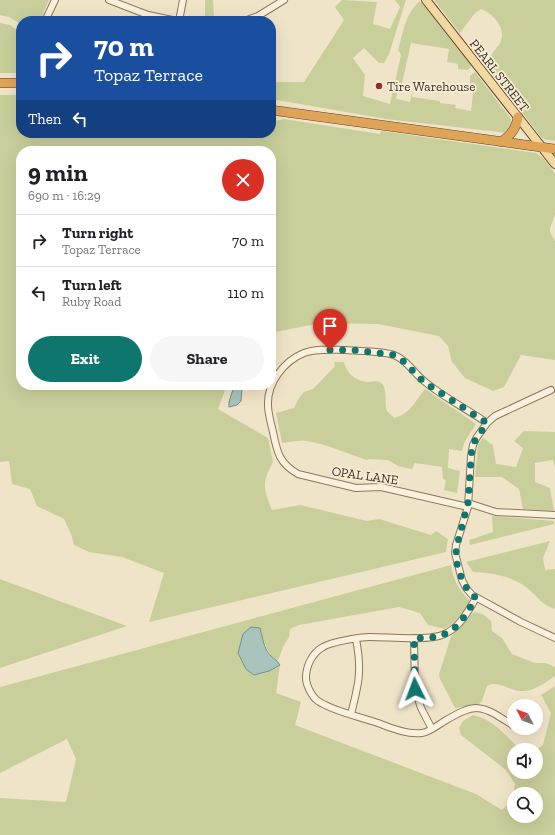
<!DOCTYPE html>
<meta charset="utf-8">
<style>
:root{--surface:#fff;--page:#f6f6f6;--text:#202124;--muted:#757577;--line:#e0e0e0;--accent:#0f766e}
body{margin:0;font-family:"Zilla Slab",serif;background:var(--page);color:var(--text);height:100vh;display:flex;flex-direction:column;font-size:15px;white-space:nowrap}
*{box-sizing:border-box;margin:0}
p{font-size:13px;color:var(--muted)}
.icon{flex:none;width:22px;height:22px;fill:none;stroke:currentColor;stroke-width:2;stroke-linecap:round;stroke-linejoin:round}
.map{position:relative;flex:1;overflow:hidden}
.sheet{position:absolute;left:16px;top:146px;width:260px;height:244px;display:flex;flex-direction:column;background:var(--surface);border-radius:16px;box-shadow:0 4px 16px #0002}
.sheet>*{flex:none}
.banner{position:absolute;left:16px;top:16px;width:260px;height:122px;border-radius:16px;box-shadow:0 4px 16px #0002;background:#1a4fa0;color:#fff;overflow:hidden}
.needle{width:26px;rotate:312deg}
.tools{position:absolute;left:507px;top:699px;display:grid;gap:8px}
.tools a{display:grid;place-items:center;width:36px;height:36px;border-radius:50%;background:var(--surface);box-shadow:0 4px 16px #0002;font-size:20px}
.pin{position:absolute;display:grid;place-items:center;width:34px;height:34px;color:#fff;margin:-41px -17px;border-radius:50% 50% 50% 0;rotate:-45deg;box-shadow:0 0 4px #0007}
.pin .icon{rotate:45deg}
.me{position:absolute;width:44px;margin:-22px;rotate:357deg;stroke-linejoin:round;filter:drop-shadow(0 0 3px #0008)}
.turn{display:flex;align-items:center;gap:14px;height:84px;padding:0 12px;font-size:18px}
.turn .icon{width:52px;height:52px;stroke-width:2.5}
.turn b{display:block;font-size:28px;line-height:34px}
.then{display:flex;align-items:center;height:38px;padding:0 12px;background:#0003;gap:8px;font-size:15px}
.round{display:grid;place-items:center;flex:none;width:42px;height:42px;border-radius:21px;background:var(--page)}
.summary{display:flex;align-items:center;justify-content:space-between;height:68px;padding:0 12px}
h1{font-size:24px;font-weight:800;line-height:30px}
.action{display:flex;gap:8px;margin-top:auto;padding:8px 12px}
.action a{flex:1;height:46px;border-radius:24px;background:var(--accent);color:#fff;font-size:16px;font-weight:800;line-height:46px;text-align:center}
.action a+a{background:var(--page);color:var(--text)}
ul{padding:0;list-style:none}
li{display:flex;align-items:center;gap:12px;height:52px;padding:0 12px;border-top:1px solid var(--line)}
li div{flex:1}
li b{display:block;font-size:15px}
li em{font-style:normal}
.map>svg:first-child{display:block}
.green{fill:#c9cf9b;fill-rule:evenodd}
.water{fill:#a9c4bc;stroke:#6f938a}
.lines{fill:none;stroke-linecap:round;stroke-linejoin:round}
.minor-casing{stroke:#8d765c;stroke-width:8}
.major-casing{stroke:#5b4430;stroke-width:10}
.highway-casing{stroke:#5b4430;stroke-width:10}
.minor{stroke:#faf1dc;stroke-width:6}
.major{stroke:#f3d9a0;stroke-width:8}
.highway{stroke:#e0a458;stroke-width:9}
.route{stroke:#0f766e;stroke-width:7;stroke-dasharray:0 12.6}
.poi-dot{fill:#9e2a2b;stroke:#f7eed8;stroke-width:1.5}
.labels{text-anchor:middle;stroke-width:3.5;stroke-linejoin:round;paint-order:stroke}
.street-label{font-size:13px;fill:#3d2e20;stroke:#f7eed8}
.poi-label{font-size:13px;fill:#3d2e20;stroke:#f7eed8;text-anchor:start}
</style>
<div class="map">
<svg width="555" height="835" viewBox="0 0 555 835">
<rect width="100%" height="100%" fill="#f0e4c8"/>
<path class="green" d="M 0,0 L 49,0 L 42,16 L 39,21 L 21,21 L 21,24 L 9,17 L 0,15 Z
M 205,0 L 213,0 L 214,17 L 205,17 Z
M 342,0 L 377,2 L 373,24 L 390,29 L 400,7 L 395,0 L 406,0 L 389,54 L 384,63 L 379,63 L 364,48 L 353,58 L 365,75 L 363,96 L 390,104 L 401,55 L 398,50 C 403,34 405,13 419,2 L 421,2 L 471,65 L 471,67 L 468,70 L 458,69 L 458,64 L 447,62 L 449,49 L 411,43 L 401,88 L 398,88 L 396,99 L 410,102 L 413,89 L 412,97 L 440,101 L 440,103 L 456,105 L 455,108 L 471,111 L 474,85 L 470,83 L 470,76 L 475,72 L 511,119 L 512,124 L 507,133 L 386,119 L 271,99 L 271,82 L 304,82 L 344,20 L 335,7 Z
M 434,0 L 555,0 L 555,141 L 546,140 L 541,137 L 488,68 C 489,65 489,60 491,56 C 493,51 497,48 500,43 C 507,29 494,14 481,9 L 475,13 L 460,33 Z
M 0,23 L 10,25 L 21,33 L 21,73 L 0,73 Z
M 0,95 L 21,95 L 21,133 L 271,133 L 271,122 L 284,119 L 380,134 L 381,131 L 536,153 L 543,158 L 555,173 L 555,215 L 550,228 L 550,232 L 555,241 L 555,360 L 521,355 L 504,387 L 493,391 L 465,378 L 452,362 L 448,346 L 439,336 L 378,324 L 320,323 L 271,333 L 271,151 L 21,151 L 21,385 L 227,385 L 218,409 L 268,438 L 273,462 C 262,483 263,488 272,510 L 300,505 L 367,521 L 379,519 L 431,535 L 436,531 L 448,539 L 446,552 L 149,622 L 164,573 L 122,557 L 89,552 L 74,545 L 71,534 L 64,519 L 37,506 L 30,489 L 12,484 L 9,461 L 0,462 Z
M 334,362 L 344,362 C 346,373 357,382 369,382 C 374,382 377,380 381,383 C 388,388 384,403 387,411 C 389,413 392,416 394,418 C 409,415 416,400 425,389 L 476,424 L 464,443 L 462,451 L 449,449 L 448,468 L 460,471 L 457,493 L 444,490 L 446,480 L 443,479 L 442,467 L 415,463 L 412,469 L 398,466 L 388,460 L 369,459 L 367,460 C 348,454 327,444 307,441 C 299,440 290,442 282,443 L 276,413 L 294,408 L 299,398 L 304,392 L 313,389 L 335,366 Z
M 524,431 L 555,432 L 555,467 L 553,460 L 535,463 L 535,482 L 550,488 L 554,511 L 523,509 L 519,489 L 502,477 L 475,477 L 478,445 L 483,438 L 493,445 L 496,464 L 516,467 L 523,448 L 514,441 Z
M 492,516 L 554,521 L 554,524 L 470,545 L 469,540 L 493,532 Z
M 550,541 L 543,558 L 545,570 L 555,569 L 555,609 C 540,605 535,592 523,585 C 507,575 492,573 473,572 L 466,562 Z
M 451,565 C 454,581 458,589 470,601 C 463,613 456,622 445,629 L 428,625 L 420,613 L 399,607 L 299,625 L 290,629 L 289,637 L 283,647 L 278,661 C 270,655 267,650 264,641 L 269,671 L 280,665 L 276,693 L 301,702 L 295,725 L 476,794 L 502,810 L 512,800 L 515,784 L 506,770 L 461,735 L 459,728 L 463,721 L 473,715 C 493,719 506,736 521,750 L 514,750 L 514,772 L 536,772 L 536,750 L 535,750 L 543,745 L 551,713 L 541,695 L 555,686 L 555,835 L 0,835 L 0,798 L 66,802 L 76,759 L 67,739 L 0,773 L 0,687 ZM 514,794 L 536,794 L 536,816 L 514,816 Z
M 0,579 L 127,626 L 0,668 Z
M 476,612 L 484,615 L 491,621 L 492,631 L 502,638 L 512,654 L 535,663 L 546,663 L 555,667 L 555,676 C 544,683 534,692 520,691 C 509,690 497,680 487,686 L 482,701 L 479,704 L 455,708 L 440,679 L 439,674 L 451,637 L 473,613 Z"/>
<path class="water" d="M 238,385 L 242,389 L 241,401 L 237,405 L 229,407 L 229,402 L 234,386 Z
M 251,627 L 260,628 C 262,635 263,644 267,651 C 270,657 277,659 280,665 L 269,671 L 254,675 L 246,669 L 238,653 L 243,634 Z"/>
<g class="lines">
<g class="minor-casing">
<path id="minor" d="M 109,0 L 148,15 L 177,21
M 45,21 L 55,0
M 179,21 L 183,0
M 244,21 L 258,16 L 284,0
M 551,390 L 495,416 L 487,423 L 477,437 L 473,445 L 471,456 L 468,507 L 456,545 L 455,553 L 462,580 L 466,588 L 472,595 L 521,622 L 555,638
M 468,503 L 496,512 L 555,515
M 468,507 L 381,487 L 356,488 L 298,474 C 279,463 277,452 273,432 C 271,423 268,414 268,405 C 267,383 284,361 304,353 C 317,348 333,350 346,350 C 358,351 384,351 394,355 C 407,360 414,373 424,381 C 443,397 467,409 487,423
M 476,598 C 467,613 459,629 442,635 C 426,641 388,637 370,637 C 360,637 331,642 323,647 C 312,653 306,666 306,678 C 306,685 312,697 318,701 C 332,711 361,717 378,723 C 390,728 408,735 422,733 C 429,732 437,726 443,722 C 478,701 481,705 514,726
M 414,638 L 415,689 L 421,708 L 432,729
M 351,714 C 359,683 362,670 356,639"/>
</g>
<g class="major-casing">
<path id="major" d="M 426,0 L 555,164"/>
</g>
<g class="highway-casing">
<path id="highway" d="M 0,83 L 21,83
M 271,110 L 555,149
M 501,142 C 511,135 516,129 518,117"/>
</g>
<use href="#minor" class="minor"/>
<use href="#major" class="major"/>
<use href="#highway" class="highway"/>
</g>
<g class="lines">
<path class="route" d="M 330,350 L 354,350 L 394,355 L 402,360 L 424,382 L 487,423 L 472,445 L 468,503 L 456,549 L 457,564 L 462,580 L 469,592 L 476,598 C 458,628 452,639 414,638 L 415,689"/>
</g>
<circle class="poi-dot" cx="379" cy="86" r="4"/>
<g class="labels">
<g class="street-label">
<text transform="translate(500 75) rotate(52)" y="5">PEARL STREET</text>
<text transform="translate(365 475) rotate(8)" y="5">OPAL LANE</text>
</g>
<g class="poi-label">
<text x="387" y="91">Tire Warehouse</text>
</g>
</g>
</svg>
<div class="tools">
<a><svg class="needle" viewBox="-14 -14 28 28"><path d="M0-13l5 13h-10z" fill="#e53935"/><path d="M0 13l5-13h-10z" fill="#757577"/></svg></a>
<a><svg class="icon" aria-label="sound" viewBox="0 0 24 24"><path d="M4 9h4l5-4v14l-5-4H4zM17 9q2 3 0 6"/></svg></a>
<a><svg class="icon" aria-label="search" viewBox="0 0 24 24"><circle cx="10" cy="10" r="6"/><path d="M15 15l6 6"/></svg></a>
</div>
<div class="pin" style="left:330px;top:350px;background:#d93025"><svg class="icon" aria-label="arrive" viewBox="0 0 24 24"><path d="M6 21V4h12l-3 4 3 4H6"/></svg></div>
<svg class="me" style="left:415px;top:689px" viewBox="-20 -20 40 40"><path d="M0-17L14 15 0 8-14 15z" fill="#0f766e" stroke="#fff" stroke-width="4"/></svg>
<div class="banner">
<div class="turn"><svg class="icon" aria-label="right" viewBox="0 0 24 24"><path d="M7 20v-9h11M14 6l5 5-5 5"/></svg><div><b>70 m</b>Topaz Terrace</div></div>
<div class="then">Then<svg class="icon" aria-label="left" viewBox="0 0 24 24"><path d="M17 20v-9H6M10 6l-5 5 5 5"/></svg></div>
</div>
<section class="sheet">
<div class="summary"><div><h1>9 min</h1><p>690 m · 16:29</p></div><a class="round" style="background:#d93025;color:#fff"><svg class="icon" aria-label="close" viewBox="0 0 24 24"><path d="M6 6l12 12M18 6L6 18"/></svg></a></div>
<ul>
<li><svg class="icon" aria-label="right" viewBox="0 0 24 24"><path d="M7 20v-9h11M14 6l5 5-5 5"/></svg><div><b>Turn right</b><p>Topaz Terrace</p></div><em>70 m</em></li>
<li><svg class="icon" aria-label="left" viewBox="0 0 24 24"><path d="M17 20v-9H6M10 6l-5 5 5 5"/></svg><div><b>Turn left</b><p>Ruby Road</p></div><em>110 m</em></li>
</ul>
<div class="action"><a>Exit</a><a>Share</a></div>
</section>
</div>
